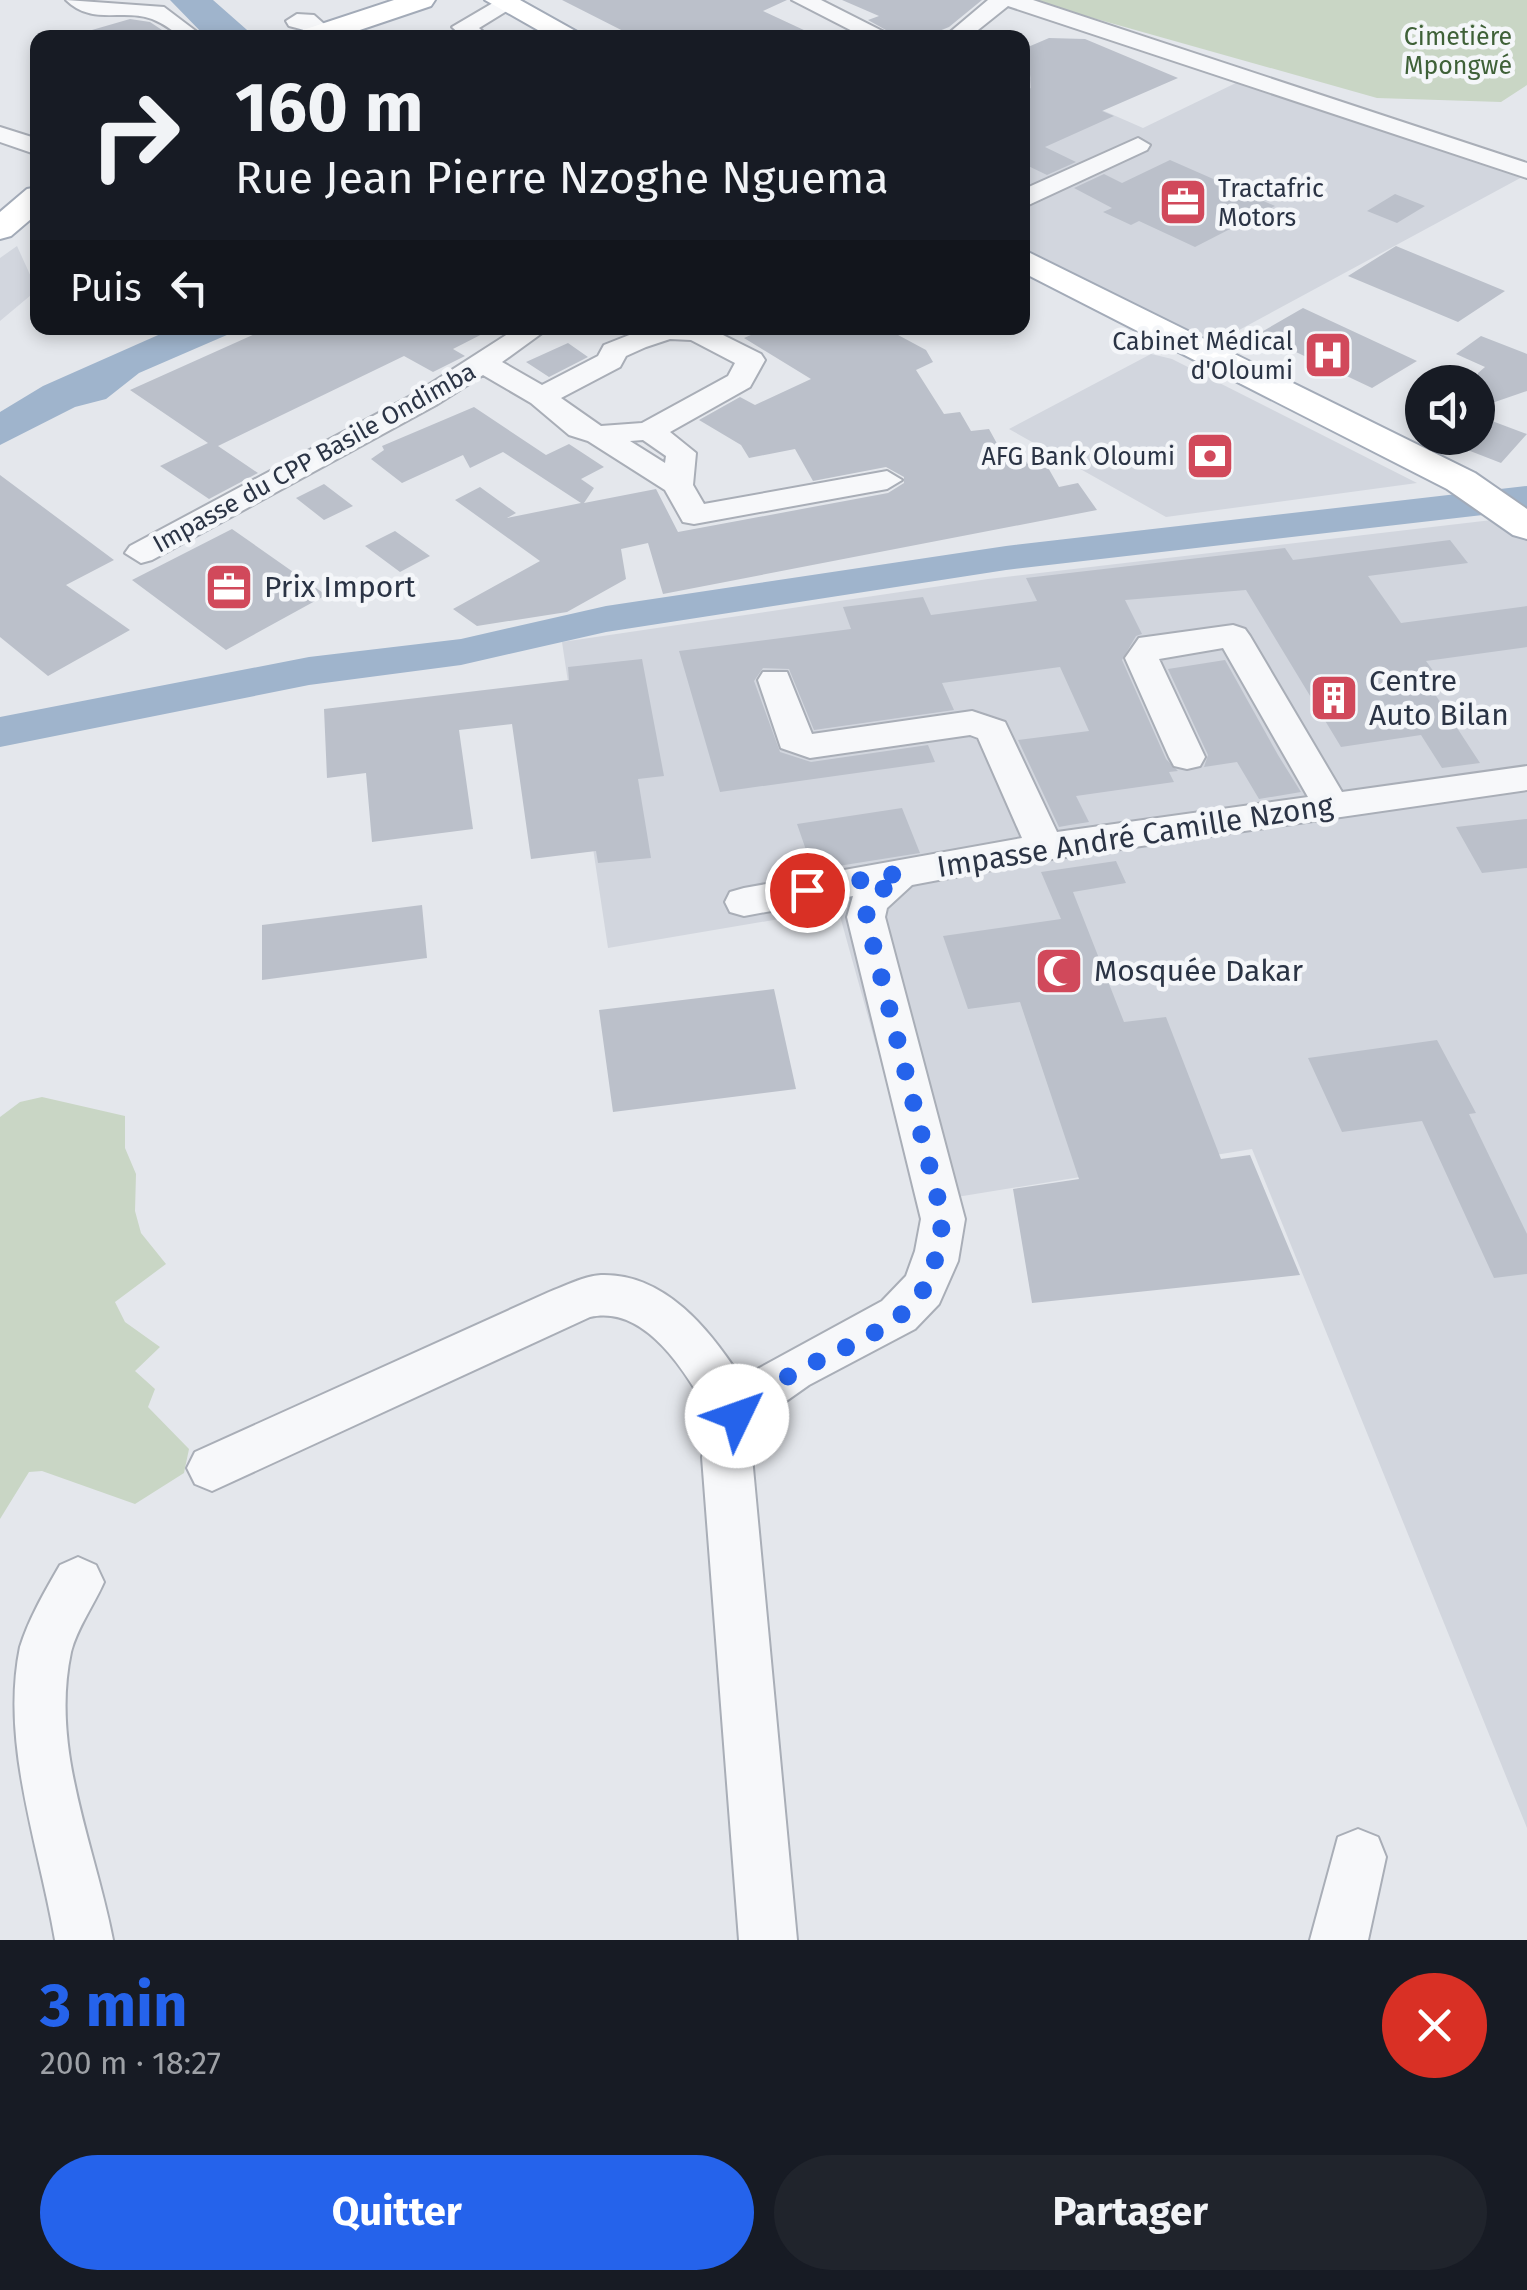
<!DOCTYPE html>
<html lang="fr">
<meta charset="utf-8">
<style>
:root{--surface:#171b24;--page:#20242c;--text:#f1f3f6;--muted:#9ea1a6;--accent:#2563eb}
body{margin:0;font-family:"Fira Sans",sans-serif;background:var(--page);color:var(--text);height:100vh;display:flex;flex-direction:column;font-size:38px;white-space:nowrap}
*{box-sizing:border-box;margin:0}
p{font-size:32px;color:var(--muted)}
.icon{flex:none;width:55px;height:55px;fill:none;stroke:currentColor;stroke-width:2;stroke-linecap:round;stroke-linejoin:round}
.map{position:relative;height:1940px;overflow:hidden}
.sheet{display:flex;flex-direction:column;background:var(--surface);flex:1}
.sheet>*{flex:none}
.hud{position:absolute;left:30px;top:30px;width:1000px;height:305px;border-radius:20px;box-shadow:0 5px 15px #0003;background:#171b24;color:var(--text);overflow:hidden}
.buttons{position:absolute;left:1405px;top:365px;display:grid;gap:20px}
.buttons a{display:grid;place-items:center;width:90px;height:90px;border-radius:50%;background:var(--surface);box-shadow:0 5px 15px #0003;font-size:50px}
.pin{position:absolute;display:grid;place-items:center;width:85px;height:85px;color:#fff;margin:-42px;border:5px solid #fff;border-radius:50%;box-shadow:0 2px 10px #0007}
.me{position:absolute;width:110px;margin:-55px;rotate:48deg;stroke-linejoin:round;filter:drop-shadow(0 0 8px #0008)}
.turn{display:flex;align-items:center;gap:35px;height:210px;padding:0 40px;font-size:45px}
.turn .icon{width:130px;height:130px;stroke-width:2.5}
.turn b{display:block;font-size:70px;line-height:85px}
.then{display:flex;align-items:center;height:95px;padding:0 40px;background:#0003;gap:20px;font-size:38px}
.round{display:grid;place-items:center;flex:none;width:105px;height:105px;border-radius:52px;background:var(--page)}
.headline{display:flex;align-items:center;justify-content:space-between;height:170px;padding:0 40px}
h1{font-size:60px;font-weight:700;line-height:75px;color:var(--accent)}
.primary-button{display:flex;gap:20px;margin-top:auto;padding:20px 40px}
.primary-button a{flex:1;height:115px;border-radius:60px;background:var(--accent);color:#fff;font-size:40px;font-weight:700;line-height:115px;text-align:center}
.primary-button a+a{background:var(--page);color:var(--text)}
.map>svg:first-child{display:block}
.built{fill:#d2d6de}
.green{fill:#c9d6c5}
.water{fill:#9fb4cc}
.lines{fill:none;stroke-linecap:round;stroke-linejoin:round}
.river{fill:#9fb4cc;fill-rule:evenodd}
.building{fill:#bbc0ca}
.minor-casing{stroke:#a9aeb7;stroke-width:4}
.major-casing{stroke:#a3abb8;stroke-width:4}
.minor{fill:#f7f8fa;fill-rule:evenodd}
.major{fill:#fff;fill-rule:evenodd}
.route{stroke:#2563eb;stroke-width:18;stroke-dasharray:0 32.4}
.labels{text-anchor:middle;stroke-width:9;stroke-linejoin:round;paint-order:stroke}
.far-park-label{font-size:25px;fill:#3f6138;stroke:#f4f6f9}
.far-poi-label{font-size:25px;fill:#2b3445;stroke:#f4f6f9;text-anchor:end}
.far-street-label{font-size:25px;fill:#2b3445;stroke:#f4f6f9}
.poi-label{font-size:30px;fill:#2b3445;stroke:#f4f6f9;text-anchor:start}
.street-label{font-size:30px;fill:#2b3445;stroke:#f4f6f9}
</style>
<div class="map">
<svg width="1527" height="1940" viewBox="0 0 1527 1940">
<rect width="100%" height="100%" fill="#e4e7ec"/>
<path class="built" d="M 1022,75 L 1143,128 L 1240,81 L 1524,176 L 1215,343 L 1023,249 Z
M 17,246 L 37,290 L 0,321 L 0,258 Z
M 1151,354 L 1172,359 L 1417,483 L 1166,517 L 1009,429 Z
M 1527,516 L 1527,1828 L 1252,1149 L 920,1203 L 838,909 L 608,948 L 562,642 L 988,579 Z"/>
<path class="green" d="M 1029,0 L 1527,0 L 1527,85 L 1501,102 L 1377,98 Z
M 42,1097 L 125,1116 L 125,1148 L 136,1174 L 135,1211 L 141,1233 L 166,1264 L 115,1302 L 125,1322 L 160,1347 L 135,1371 L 155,1389 L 148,1407 L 189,1449 L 184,1473 L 135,1504 L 42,1471 L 29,1472 L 0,1519 L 0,1117 L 20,1102 Z"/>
<path class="water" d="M 170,0 L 213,0 L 255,37 L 206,37 Z
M 174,328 L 243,328 L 139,373 L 106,399 L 75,407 L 0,445 L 0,412 L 43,386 Z"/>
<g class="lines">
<path class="river" d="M 1527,486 L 1527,510 L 1006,570 L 606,632 L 461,665 L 309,685 L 0,747 L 0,717 L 309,657 L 461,639 L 606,606 L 1006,546 Z"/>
</g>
<path class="building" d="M 562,0 L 787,0 L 763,11 L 821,38 L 637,38 Z
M 842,0 L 982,0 L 949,27 L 922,38 L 900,38 L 868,20 L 879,16 Z
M 130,19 L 150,22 L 174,38 L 86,38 L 85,32 Z
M 1049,38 L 1085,39 L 1178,78 L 1102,111 L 1114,116 L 1045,147 L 1076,162 L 1047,175 L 1022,163 L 1022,92 L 1031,88 L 1028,47 Z
M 1170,160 L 1275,206 L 1195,247 L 1139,221 L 1131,225 L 1103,212 L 1112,208 L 1074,188 L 1104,174 L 1122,183 Z
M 1395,194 L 1425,206 L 1397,223 L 1367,211 Z
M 1396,246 L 1505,291 L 1458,322 L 1348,276 Z
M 1303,308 L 1417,361 L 1372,388 L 1258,334 Z
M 268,328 L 494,328 L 453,349 L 465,356 L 433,372 L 404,356 L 218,446 L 258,473 L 209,499 L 160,466 L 208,443 L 130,390 Z
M 767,328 L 885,328 L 926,350 L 933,362 L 916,370 L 944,414 L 960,412 L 971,431 L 989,429 L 1000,449 L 1017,447 L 1029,466 L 1046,464 L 1059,487 L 1078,483 L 1097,510 L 663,594 L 648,543 L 621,549 L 626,579 L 567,612 L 477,626 L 453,609 L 540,561 L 455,500 L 480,487 L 516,513 L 507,518 L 581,503 L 503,452 L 470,468 L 463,455 L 402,483 L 371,459 L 384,450 L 382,446 L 474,407 L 546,455 L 569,444 L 604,467 L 581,479 L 594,488 L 584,503 L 656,489 L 678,532 L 888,493 L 904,483 L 904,477 L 886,467 L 813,481 L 795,449 L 749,458 L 741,445 L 699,420 L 740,397 L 755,405 L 811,379 L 744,338 Z
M 1481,336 L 1527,354 L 1527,391 L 1492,403 L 1478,397 L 1478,373 L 1485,367 L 1456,354 Z
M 568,343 L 588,357 L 549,377 L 526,362 Z
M 1492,421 L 1527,434 L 1501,463 L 1465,449 Z
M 0,475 L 114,560 L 66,585 L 130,630 L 48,676 L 0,637 Z
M 324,484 L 353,506 L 324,520 L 296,498 Z
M 232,529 L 326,595 L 226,650 L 132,580 Z
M 395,531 L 430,556 L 400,572 L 365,546 Z
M 1450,540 L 1468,563 L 1368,576 L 1401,623 L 1527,606 L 1527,647 L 1426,661 L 1442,683 L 1429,685 L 1480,763 L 1442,768 L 1421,735 L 1341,747 L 1246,590 L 1125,600 L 1142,634 L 1136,636 L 1122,660 L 1166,759 L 1178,771 L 1169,772 L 1174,782 L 1076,796 L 1089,822 L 1070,825 L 1059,827 L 1018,740 L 1089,731 L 1060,667 L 942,683 L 954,710 L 814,730 L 789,669 L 763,668 L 754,681 L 780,752 L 811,762 L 928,745 L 935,762 L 720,792 L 679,651 L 851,629 L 843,607 L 923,597 L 931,615 L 1037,601 L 1026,578 L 1285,548 L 1293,560 Z
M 642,659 L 664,776 L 638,779 L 651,858 L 598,863 L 596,851 L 531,859 L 512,724 L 459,730 L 473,829 L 372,842 L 366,773 L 327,778 L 324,709 L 569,680 L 568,667 Z
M 1225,660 L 1278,755 L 1301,792 L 1259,799 L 1237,762 L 1204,767 L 1208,755 L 1168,669 Z
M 902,808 L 920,853 L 813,870 L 797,824 Z
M 1527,819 L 1527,868 L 1482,873 L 1456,827 Z
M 1116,861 L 1126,883 L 1073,892 L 1124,1022 L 1166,1017 L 1221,1159 L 1250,1155 L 1300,1275 L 1032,1303 L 1013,1189 L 1079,1179 L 1020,1002 L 968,1009 L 943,936 L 1061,919 L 1041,872 Z
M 422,905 L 427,958 L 262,980 L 262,925 Z
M 774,989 L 796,1089 L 613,1112 L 599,1010 Z
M 1437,1040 L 1476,1113 L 1469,1114 L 1527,1234 L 1527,1274 L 1494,1278 L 1422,1121 L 1342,1132 L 1308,1058 Z"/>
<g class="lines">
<g class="minor-casing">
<path id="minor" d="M 66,0 L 164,7 L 205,38 C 170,38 179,30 152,19 C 123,8 92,26 66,0 Z
M 498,0 L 518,4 L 479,28 L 490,38 L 464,38 L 452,27 Z
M 792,0 L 821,0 L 896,38 L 866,38 Z
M 988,0 L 1033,0 L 1527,163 L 1527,178 L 1008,6 L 968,38 L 943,38 Z
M 297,14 L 314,15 L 340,38 C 319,38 308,30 289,26 L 286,21 Z
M 0,127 L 38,139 L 38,155 L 0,142 Z
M 1138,138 L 1150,145 L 1147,150 L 1022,208 L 1022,190 Z
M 517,328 L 549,328 L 502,362 L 542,385 L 598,356 L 604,345 L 647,328 L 709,328 L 761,354 L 765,360 L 750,387 L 670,432 L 696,453 L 693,485 L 704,504 L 887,471 L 902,480 L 887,489 L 694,524 L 683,522 L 665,490 L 588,441 L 569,435 L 531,403 L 483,375 L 436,405 L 152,560 L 141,563 L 125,553 L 130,546 L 416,393 ZM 691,340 L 735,363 L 728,376 L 642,423 L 601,426 L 561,398 L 620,367 L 626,356 L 646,347 L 670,339 ZM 643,440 L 666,456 L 665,463 L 630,441 Z
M 1233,625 L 1245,629 L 1250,636 L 1342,792 L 1527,766 L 1527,790 L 1045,860 L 912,885 L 887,908 L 885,917 L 965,1219 L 958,1261 L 939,1304 L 915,1329 L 809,1385 L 765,1416 L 757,1428 L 752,1457 L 797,1940 L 739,1940 L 702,1457 L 712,1418 C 688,1376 647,1304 590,1317 L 212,1491 L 195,1484 L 187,1468 L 195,1452 L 549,1292 C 565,1286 584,1276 601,1275 C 665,1273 710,1330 741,1378 L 882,1301 L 906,1276 L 915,1251 L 921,1219 L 847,917 L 853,896 L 744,916 L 730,912 L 725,902 L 730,892 L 744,888 L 1022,838 L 978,738 L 970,735 L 810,758 L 781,748 L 758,680 L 763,672 L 787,672 L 812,734 L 972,711 L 1005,722 L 1057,832 L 1308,797 L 1223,648 L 1159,659 L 1205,757 L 1200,766 L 1187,769 L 1174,766 L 1169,757 L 1125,658 L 1139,638 Z
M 78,1557 L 96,1565 L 104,1582 C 94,1605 77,1628 71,1652 C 50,1750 95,1845 113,1940 L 55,1940 C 39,1845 0,1743 20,1647 C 29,1618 45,1591 60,1565 Z
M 1358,1829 L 1378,1837 L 1386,1857 L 1368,1940 L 1310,1940 L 1338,1837 Z"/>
</g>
<g class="major-casing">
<path id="major" d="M 394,0 L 435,0 L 431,6 L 336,38 L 293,38 L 297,32 Z
M 485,0 L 520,0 L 588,38 L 552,38 Z
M 38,187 L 38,213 L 11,236 L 0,239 L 0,212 L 27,189 Z
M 1022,249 L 1475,473 L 1527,509 L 1527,539 L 1513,535 L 1447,489 L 1022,272 Z"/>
</g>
<use href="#minor" class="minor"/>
<use href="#major" class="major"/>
</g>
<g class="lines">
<path class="route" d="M 737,1416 C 785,1361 878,1347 917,1299 C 935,1276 938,1246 943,1219 L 866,917 L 869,902 L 901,873 L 807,890"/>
</g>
<defs>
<g id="office-square" transform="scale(2.5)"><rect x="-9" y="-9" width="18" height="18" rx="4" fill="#d1495b" stroke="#f4f6f9"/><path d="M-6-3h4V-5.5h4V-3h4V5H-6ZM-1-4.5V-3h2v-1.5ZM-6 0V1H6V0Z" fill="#fff"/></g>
<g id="hospital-square" transform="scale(2.5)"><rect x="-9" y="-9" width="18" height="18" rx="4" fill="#d1495b" stroke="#f4f6f9"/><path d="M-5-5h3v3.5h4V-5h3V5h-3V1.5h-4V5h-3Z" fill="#fff"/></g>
<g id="bank-square" transform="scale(2.5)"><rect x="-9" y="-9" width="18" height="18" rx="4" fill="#d1495b" stroke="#f4f6f9"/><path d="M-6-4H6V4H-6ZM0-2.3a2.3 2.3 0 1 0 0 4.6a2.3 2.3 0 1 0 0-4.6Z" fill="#fff"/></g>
<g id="building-square" transform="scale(2.5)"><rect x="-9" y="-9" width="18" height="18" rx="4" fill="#d1495b" stroke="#f4f6f9"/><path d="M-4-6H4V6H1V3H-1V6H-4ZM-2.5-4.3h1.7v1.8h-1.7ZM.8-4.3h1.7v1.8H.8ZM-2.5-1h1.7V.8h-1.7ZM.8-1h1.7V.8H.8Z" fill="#fff"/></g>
<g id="mosque-square" transform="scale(2.5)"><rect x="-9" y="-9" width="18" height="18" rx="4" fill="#d1495b" stroke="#f4f6f9"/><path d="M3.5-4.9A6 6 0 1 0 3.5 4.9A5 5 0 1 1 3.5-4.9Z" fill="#fff"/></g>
</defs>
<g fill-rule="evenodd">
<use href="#office-square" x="1183" y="202"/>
<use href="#hospital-square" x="1328" y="355"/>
<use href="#bank-square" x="1210" y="456"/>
<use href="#office-square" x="229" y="587"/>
<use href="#building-square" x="1334" y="698"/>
<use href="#mosque-square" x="1059" y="971"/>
</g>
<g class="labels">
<g class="far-park-label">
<text x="1458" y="45">Cimetière<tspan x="1458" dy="29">Mpongwé</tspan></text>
</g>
<g class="far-poi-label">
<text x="1218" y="197" text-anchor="start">Tractafric<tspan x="1218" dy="29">Motors</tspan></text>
<text x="1293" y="350">Cabinet Médical<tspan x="1293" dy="29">d'Oloumi</tspan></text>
<text x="1175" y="465">AFG Bank Oloumi</text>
</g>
<g class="far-street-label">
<text transform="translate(314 457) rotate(-29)" y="9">Impasse du CPP Basile Ondimba</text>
</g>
<g class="poi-label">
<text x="264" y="597">Prix Import</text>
<text x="1369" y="691">Centre<tspan x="1369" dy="34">Auto Bilan</tspan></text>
<text x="1094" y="981">Mosquée Dakar</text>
</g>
<g class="street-label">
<text transform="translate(1135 836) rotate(-9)" y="10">Impasse André Camille Nzong</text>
</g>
</g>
</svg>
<div class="buttons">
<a><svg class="icon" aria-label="sound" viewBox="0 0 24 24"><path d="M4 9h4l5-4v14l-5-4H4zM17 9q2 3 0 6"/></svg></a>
</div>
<div class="pin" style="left:807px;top:890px;background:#d93025"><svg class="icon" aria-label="arrive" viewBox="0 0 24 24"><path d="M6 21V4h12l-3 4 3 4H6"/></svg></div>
<svg class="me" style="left:737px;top:1416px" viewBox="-20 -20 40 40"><circle r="19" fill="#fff"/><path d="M0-13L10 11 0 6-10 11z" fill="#2563eb"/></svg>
<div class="hud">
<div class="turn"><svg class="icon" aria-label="right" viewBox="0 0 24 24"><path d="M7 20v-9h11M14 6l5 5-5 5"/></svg><div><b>160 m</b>Rue Jean Pierre Nzoghe Nguema</div></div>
<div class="then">Puis<svg class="icon" aria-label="left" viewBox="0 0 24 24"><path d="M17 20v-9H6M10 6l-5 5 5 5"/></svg></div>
</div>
</div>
<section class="sheet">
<div class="headline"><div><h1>3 min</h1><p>200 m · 18:27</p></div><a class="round" style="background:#d93025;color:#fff"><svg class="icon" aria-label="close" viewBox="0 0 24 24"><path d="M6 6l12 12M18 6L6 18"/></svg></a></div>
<div class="primary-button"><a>Quitter</a><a>Partager</a></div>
</section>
